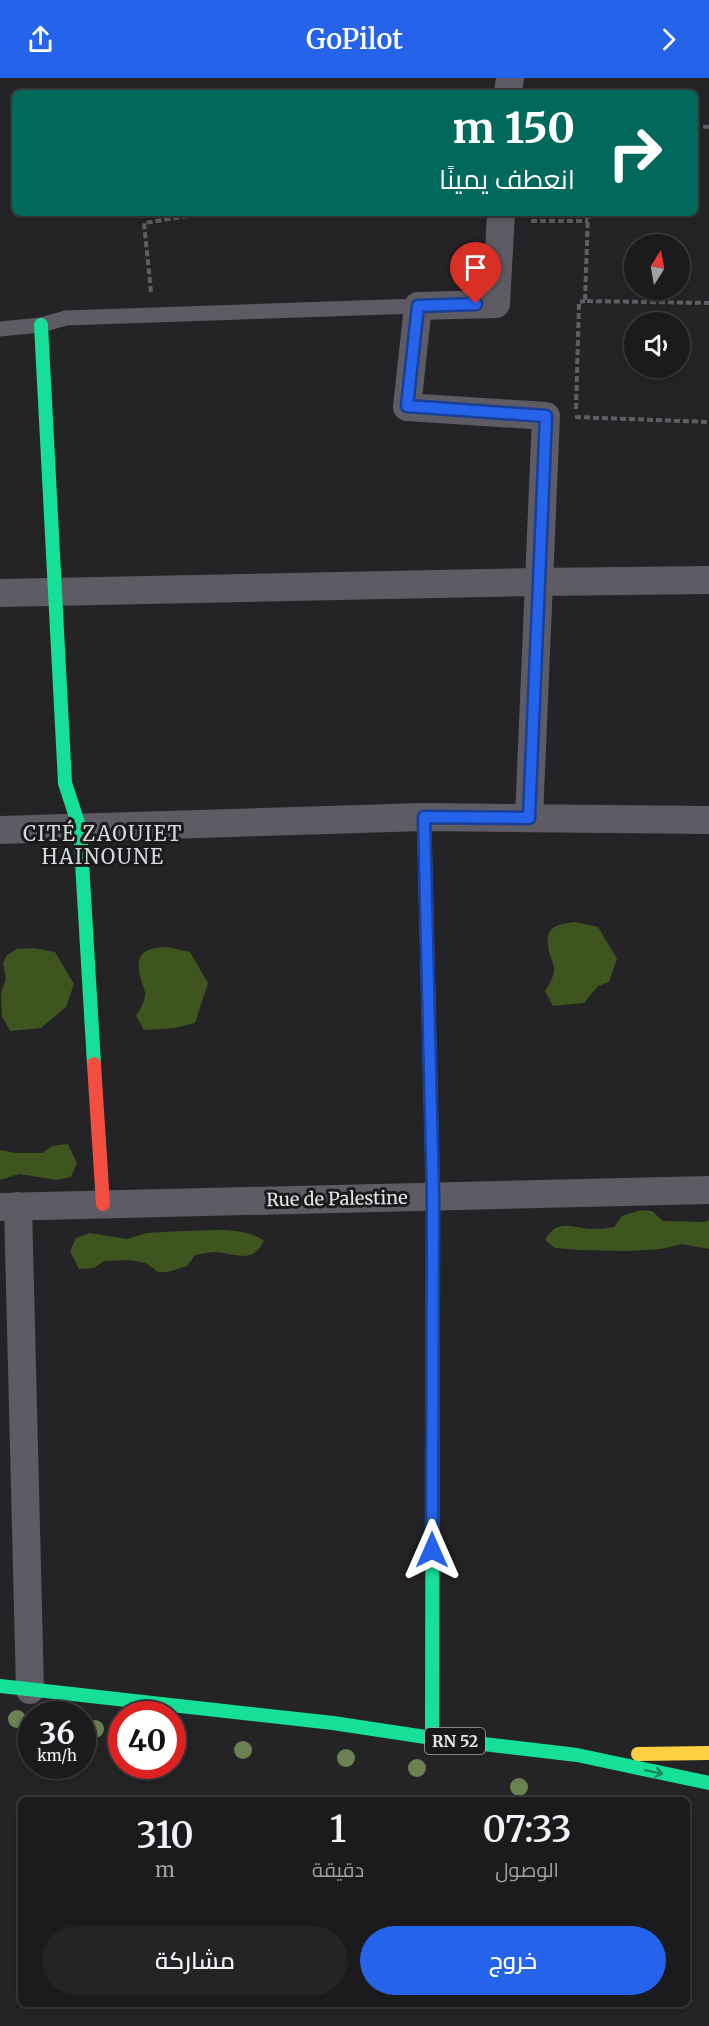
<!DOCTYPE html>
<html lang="ar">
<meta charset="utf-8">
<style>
:root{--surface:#1b1a1c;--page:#242325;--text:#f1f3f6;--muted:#a0a1a3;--line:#39383b;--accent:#2563eb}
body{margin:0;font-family:Merriweather,Cairo,serif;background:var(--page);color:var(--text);direction:rtl;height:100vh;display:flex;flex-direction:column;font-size:22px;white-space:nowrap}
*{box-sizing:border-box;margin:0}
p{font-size:20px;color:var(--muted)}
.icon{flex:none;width:33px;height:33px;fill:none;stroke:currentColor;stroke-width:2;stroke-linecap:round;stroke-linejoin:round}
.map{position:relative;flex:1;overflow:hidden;direction:ltr}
.sheet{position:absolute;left:18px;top:1719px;width:672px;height:210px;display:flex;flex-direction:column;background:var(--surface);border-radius:9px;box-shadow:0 3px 9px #0003,0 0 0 2px var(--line);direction:rtl}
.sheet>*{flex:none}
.hud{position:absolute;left:12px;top:12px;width:686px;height:126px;border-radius:9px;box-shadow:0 3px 9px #0003,0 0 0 2px var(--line);direction:rtl;background:#00695c;color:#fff;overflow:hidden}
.needle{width:39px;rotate:11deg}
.tools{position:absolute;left:624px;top:156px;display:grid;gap:12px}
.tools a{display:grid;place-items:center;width:66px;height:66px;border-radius:50%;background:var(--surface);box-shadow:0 3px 9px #0003,0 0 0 2px var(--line);font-size:30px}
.speed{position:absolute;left:18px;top:1623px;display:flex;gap:12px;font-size:30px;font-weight:700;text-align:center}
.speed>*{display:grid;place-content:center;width:78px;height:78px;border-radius:50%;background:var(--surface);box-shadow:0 3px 9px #0003,0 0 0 2px var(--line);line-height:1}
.speed small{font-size:15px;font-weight:400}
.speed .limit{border:9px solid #d22;background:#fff;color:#111}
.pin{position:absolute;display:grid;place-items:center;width:51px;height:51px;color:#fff;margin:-62px -26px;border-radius:50% 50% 50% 0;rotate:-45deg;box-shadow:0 0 6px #0007}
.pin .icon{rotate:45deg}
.me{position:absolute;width:66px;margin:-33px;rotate:0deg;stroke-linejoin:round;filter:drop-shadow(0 0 4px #0008)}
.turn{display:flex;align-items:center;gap:21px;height:126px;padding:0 24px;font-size:27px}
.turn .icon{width:78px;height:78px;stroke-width:2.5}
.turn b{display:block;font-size:42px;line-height:51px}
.eta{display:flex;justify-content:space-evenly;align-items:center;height:102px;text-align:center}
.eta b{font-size:36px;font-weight:600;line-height:42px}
.primary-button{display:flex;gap:12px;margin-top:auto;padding:12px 24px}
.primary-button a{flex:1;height:69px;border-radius:36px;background:var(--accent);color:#fff;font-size:24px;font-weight:600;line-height:69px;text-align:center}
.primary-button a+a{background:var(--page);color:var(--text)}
header{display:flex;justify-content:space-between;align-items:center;height:78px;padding:0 24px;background:var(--accent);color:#fff;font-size:27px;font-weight:600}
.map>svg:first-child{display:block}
.forest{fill:#3f5520}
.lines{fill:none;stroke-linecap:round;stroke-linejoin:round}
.path{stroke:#605e63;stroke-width:4;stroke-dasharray:6 3;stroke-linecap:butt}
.lane{stroke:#5e5b64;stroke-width:15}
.street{stroke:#5e5b64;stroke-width:28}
.fast{stroke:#16e098;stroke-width:14}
.slow{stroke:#ffcf43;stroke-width:14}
.jam{stroke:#f24e42;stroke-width:14}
.tree{fill:#6b8152}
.oneway{stroke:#188660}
.route-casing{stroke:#184099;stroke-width:15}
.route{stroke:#2563eb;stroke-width:10}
.labels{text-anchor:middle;stroke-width:6;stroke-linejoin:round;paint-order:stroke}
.shield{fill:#1a191c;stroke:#a9a8ab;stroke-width:1.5}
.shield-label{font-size:16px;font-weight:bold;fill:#e6e5e8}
.street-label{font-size:18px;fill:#e6e5e8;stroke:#1a191c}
.neighbourhood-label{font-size:20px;letter-spacing:1.5px;fill:#d9d8dd;stroke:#1a191c}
</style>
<header><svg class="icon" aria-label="forward" viewBox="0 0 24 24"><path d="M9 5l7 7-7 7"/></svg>GoPilot<svg class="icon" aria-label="share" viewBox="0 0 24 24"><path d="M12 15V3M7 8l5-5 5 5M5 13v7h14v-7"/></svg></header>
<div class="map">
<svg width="709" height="1948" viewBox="0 0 709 1948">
<rect width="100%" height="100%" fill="#242325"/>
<path class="forest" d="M 576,844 L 598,849 L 617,881 L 609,904 L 598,908 L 584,925 L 553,928 L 545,913 C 549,907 554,899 554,891 C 554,886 551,881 550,877 C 543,851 552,846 576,844 Z
M 167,869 L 190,874 L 208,905 L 195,945 L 175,950 L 144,952 L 136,938 C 140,931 145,924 145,916 C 145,911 142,906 141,902 C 134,876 143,870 167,869 Z
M 33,870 L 55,874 L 74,906 L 66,929 L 41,950 L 10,953 L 2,938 L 1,915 L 6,901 L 3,885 L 7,877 L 17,871 Z
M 68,1066 L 77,1085 L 71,1099 L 57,1102 L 19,1096 L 0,1102 L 0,1072 L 16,1075 L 42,1075 L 52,1068 Z
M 641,1132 L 652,1133 L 663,1143 L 705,1144 L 709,1142 L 709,1171 L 682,1166 L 661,1171 L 627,1173 L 580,1172 L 555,1170 L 545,1162 C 558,1139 573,1151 594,1151 C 601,1151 608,1150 614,1149 L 622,1138 Z
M 181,1153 C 207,1153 243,1147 264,1163 C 251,1187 236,1175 215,1174 C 209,1174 202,1176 195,1177 L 187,1188 L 168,1194 L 158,1194 L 146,1185 L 130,1182 L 104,1183 L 94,1190 L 79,1191 L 70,1173 L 76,1160 L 90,1155 L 127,1161 L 147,1155 Z"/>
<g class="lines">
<path class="path" d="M 694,48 L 709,49
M 588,135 L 585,223 L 709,225
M 531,143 L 588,143
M 151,214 L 144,145 L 208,135
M 576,331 L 579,224 L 585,223
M 575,339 L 709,344"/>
<path class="lane" d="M 0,251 L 41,247 L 66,240 L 418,228"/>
<path class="street" d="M 508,15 L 510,0
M 501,135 L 496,226 L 418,228 L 407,329 L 546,338 L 529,740
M 0,515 L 538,504 L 709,502
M 0,752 L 424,739 L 709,742
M 18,1128 L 30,1612
M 0,1129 L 709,1112"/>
<path class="fast" d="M 41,247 L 65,705 L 80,751 L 94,986
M 429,948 L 433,1119 L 432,1660
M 0,1608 L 333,1645 L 432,1660 L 577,1677 L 709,1705"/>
<path class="slow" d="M 424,739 L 429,948
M 638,1676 L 709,1675"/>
<path class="jam" d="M 94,986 L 103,1126"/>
</g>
<g class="tree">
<circle cx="17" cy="1641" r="9"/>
<circle cx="95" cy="1651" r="9"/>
<circle cx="243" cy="1672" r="9"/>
<circle cx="346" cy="1680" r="9"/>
<circle cx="417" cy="1690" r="9"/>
<circle cx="519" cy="1709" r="9"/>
</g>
<defs><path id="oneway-shaft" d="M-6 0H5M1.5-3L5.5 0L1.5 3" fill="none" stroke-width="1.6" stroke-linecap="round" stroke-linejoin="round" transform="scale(1.5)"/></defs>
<use class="oneway" href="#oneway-shaft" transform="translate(654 1694) rotate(12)"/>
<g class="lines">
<g class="route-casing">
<path id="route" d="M 432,1472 L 433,1119 L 424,739 L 529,740 L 546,338 L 407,328 L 418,228 L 476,226"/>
</g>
<use href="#route" class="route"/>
</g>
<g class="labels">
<rect class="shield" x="425" y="1650" width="60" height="26" rx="4.5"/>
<g class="shield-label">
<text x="455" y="1669">RN 52</text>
</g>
<g class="street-label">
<text transform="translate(337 1121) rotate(-1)" y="6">Rue de Palestine</text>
</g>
<g class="neighbourhood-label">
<text x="103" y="763">CITÉ ZAOUIET<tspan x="103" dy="23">HAINOUNE</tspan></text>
</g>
</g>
</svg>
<div class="tools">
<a><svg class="needle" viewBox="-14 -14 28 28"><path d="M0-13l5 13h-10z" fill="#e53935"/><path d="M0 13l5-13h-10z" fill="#a0a1a3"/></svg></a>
<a><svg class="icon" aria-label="sound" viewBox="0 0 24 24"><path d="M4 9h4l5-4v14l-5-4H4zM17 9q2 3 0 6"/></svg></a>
</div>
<div class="speed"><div>36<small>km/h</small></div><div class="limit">40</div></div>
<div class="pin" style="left:476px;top:226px;background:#d93025"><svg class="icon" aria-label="arrive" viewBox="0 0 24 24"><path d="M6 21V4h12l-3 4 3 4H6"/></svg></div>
<svg class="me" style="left:432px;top:1472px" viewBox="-20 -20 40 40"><path d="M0-17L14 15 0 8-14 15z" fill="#2563eb" stroke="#fff" stroke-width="4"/></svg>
<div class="hud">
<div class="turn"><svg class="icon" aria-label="right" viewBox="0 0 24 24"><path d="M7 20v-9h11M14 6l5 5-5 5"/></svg><div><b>150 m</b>انعطف يمينًا</div></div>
</div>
<section class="sheet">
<div class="eta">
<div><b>07:33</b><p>الوصول</p></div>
<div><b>1</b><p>دقيقة</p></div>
<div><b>310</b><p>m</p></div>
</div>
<div class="primary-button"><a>خروج</a><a>مشاركة</a></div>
</section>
</div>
